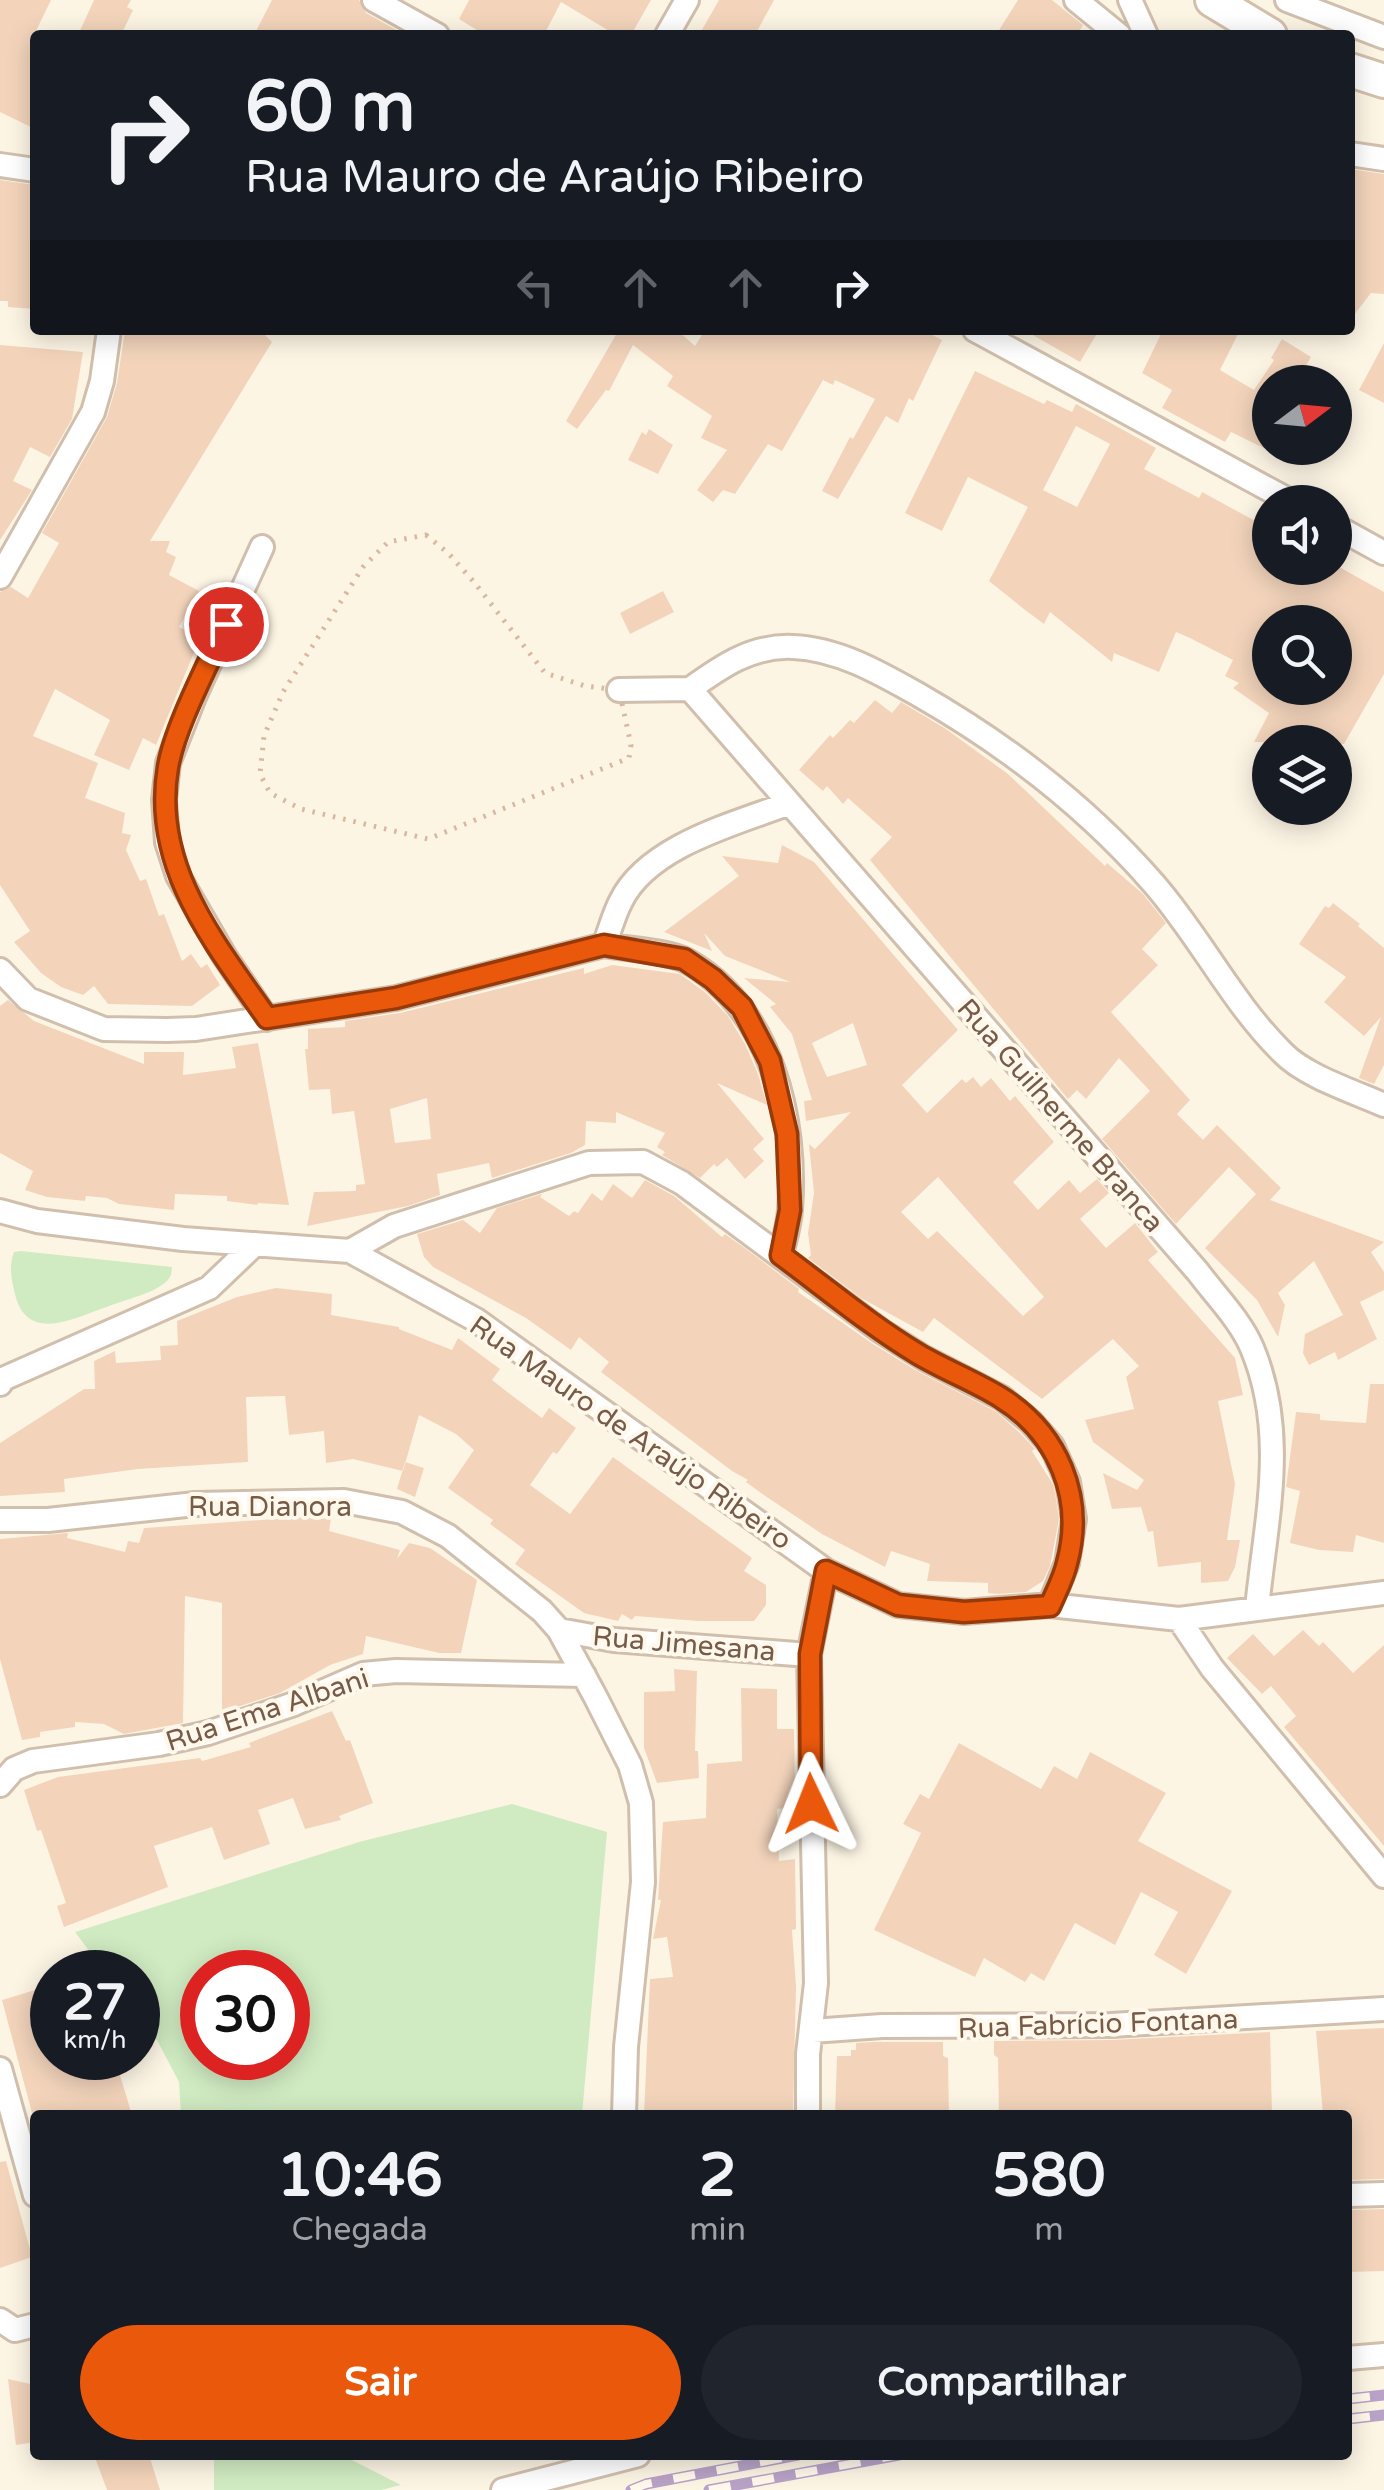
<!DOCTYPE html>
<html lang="pt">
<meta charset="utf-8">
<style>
:root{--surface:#171b24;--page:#20242c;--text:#f1f3f6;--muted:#9ea1a6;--accent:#ea580c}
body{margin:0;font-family:"Varela Round",sans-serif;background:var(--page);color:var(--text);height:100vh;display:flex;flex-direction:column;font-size:38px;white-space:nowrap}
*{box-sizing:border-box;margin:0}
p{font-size:32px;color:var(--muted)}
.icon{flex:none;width:55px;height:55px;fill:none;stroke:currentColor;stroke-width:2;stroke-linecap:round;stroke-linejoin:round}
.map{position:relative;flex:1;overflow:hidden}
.side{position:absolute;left:30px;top:2110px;width:1322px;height:350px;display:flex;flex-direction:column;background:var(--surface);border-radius:10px;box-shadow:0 5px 25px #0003}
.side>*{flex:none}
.top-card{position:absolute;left:30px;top:30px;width:1325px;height:305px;border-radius:10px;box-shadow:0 5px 25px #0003;background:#171b24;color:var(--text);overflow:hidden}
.needle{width:65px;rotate:74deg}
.fabs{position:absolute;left:1252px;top:365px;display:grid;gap:20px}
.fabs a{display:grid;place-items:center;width:100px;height:100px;border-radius:50%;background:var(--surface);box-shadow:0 5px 25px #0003;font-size:50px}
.speed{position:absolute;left:30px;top:1950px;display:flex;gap:20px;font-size:50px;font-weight:700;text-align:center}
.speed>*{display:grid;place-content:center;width:130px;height:130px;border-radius:50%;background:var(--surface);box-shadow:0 5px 25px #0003;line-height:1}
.speed small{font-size:25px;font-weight:400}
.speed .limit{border:15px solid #d22;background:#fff;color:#111}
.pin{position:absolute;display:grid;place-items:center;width:85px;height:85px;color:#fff;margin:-42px;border:5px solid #fff;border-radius:50%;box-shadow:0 2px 10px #0007}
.me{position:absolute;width:110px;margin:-55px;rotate:358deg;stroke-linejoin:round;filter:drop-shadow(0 0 8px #0008)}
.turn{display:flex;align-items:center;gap:35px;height:210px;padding:0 50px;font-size:45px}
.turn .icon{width:130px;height:130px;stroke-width:2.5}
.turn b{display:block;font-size:70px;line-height:85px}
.lanes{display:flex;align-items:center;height:95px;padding:0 50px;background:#0003;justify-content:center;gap:50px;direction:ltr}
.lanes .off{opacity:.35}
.eta{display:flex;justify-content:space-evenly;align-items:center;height:170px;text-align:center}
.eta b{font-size:60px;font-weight:700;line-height:70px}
.primary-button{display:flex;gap:20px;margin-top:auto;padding:20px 50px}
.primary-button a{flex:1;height:115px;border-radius:60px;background:var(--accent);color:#fff;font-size:40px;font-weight:700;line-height:115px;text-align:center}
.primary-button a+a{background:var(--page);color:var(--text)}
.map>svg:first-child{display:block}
.green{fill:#d0ebc2;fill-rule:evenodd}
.building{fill:#f3d4bb;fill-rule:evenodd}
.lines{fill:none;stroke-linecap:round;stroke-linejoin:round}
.minor-casing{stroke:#d1bfad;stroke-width:28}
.secondary-casing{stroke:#d4bfaa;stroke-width:38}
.path{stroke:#d8b89e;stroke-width:5;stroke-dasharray:2.5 8;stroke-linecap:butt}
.minor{stroke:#fff;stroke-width:22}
.secondary{stroke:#fff;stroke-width:32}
.rail-casing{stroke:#b8a2c7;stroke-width:11}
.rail{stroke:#fff8eb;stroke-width:8;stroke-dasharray:22;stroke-linecap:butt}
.route-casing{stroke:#983908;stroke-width:25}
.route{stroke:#ea580c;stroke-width:18}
.labels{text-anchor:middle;stroke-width:8;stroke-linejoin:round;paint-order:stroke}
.street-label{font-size:28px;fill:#765b49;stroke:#fff8eb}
</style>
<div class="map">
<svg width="1384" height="2490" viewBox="0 0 1384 2490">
<rect width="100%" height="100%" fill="#fdf5e4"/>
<path class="green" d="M 21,1251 L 172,1267 C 171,1275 172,1275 167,1281 C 153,1294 127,1299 109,1306 C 74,1318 25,1346 14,1290 C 11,1277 9,1265 14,1252 Z
M 512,1804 L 607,1832 L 582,2115 L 181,2115 L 179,2082 L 157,2040 L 138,2035 L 138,1972 L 105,1972 L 75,1932 L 359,1842 ZM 202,1972 L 288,1972 L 288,2058 L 202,2058 Z
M 214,2455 L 342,2455 L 401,2485 L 381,2490 L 214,2490 Z"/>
<path class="building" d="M 0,0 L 51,0 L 35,33 L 35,129 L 0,112 Z
M 94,0 L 131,0 L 127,7 L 133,10 L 121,35 L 78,35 Z
M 272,0 L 359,0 L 366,13 L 400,32 L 399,35 L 254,35 Z
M 469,0 L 651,0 L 631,35 L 616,35 L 561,2 L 544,35 L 485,35 L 459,19 Z
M 719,0 L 774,0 L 755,35 L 699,35 Z
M 1018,0 L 1052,0 L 1083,25 L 1077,35 L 996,35 Z
M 1350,169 L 1384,174 L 1384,294 L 1371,293 L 1350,320 Z
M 0,180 L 35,185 L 35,309 L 8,307 L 8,301 L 0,301 Z
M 125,330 L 260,330 L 272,342 L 150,541 L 170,541 L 166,552 L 176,557 L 169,575 L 199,591 L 179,627 L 200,638 L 156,745 L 143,738 L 129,770 L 94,755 L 110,720 L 55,689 L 33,736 L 98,763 L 85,798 L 125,813 L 122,833 L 131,835 L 126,850 L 140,881 L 146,879 L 159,916 L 164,914 L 182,961 L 191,954 L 201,968 L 207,964 L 220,985 L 192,1006 L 108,1004 L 94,986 L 83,995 L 61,987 L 41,973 L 14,942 L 30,931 L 0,885 L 0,592 L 11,587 L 28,598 L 59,543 L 42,533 L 107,417 L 117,383 Z
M 614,330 L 677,330 L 695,346 L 705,330 L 923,330 L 942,340 L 913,401 L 909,398 L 898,423 L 886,416 L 838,499 L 822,491 L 850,437 L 853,439 L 875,399 L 835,380 L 833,385 L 823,380 L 782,451 L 768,444 L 735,494 L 723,490 L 713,502 L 697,490 L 727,450 L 701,438 L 712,416 L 667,386 L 673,376 L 633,345 L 609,391 L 606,390 L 577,429 L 566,421 L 617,333 Z
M 1024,330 L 1099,330 L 1080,362 Z
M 1163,330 L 1240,330 L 1220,370 L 1254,390 L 1274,360 L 1271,358 L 1282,339 L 1311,357 L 1296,382 L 1270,382 L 1270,451 L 1231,432 L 1225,442 L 1162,408 L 1172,390 L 1142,373 Z
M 1384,343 L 1384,403 L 1359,390 Z
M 0,345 L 83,352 L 72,419 L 50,457 L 30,447 L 13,481 L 32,490 L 0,540 Z
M 975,371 L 1044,404 L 1047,400 L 1072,412 L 1076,404 L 1156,448 L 1144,469 L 1199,498 L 1202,492 L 1270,529 L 1270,568 L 1341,568 L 1384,592 L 1384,674 L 1344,744 L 1254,742 L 1269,713 L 1233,688 L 1239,683 L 1225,676 L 1233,660 L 1190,638 L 1176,632 L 1159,672 L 1114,653 L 1112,662 L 1050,612 L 1044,624 L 1025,610 L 989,581 L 1028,507 L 968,477 L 942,531 L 905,513 ZM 1076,426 L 1110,444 L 1077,507 L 1043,490 ZM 1270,622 L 1335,622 L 1335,688 L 1270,688 Z
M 649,429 L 673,445 L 658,474 L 628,460 L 642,432 L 646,435 Z
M 663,591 L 674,612 L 630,634 L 620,613 Z
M 875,700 L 892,713 L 901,702 L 946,729 L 1008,774 L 1105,866 L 1107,863 L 1143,894 L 1159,914 L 1166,923 L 1142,949 L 1158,965 L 1111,1012 L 1190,1100 L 1177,1114 L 1203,1140 L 1217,1125 L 1281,1188 L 1270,1200 L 1384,1242 L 1371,1252 L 1384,1272 L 1384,1290 L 1360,1302 L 1377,1339 L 1338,1360 L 1335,1352 L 1309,1365 L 1303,1353 L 1305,1334 L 1343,1315 L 1314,1261 L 1278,1293 L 1285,1305 L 1278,1337 L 1257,1300 L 1205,1248 L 1256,1194 L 1229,1167 L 1176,1224 L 1102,1139 L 1150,1091 L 1119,1058 L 1086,1099 L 1077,1090 L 1068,1099 L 870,860 L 892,837 L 848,798 L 843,804 L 827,786 L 823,791 L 799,770 L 830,735 L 833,738 L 850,720 L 854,723 Z
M 782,845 L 814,862 L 958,1030 L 902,1085 L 927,1113 L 962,1079 L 966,1083 L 973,1077 L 981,1087 L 991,1078 L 1010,1101 L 1015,1096 L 1054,1142 L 1013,1182 L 1038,1210 L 1069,1180 L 1080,1193 L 1097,1179 L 1109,1193 L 1080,1219 L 1106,1248 L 1135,1223 L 1158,1252 L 1148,1260 L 1235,1358 L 1243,1395 L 1218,1401 L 1235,1484 L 1227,1540 L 1240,1540 L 1235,1567 L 1228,1581 L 1201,1583 L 1201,1562 L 1158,1567 L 1153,1531 L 1148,1532 L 1141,1507 L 1112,1509 L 1103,1473 L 1137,1490 L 1144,1480 L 1093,1442 L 1085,1420 L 1134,1409 L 1126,1377 L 1139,1366 L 1113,1339 L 1042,1399 L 934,1318 L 923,1332 L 861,1298 L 808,1258 L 811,1255 L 808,1233 L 814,1193 L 809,1144 L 815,1149 L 851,1112 L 806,1121 L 804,1101 L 812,1100 L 792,1034 L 770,1007 L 776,1004 L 744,978 L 790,982 L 725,956 L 704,933 L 712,951 L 664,932 L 739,876 L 722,856 L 778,863 ZM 853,1023 L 867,1065 L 827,1077 L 812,1043 ZM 938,1177 L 1044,1297 L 1023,1316 L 937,1231 L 928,1239 L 901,1212 Z
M 1333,903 L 1360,924 L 1358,926 L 1384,948 L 1384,1065 L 1374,1084 L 1359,1078 L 1381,1017 L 1364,1036 L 1324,1002 L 1346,977 L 1299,944 L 1325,906 L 1329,908 Z
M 612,965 L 680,974 L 706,993 L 728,1016 L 745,1044 L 758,1074 L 767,1105 L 717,1083 L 764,1139 L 753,1149 L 764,1161 L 745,1179 L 727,1158 L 717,1167 L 714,1164 L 700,1178 L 662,1155 L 665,1152 L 657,1147 L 665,1133 L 616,1112 L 616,1123 L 586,1121 L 585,1145 L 571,1153 L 492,1178 L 489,1163 L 437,1174 L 440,1195 L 408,1206 L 307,1226 L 314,1192 L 356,1191 L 356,1185 L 365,1184 L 354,1111 L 332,1114 L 330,1089 L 309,1090 L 305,1049 L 308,1049 L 308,1029 L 345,1027 L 345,1021 L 400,1013 L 584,968 L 584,974 ZM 427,1098 L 431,1139 L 395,1143 L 390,1109 Z
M 8,1000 L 34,1021 L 144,1064 L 144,1052 L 184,1052 L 183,1075 L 236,1068 L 232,1047 L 258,1043 L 289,1205 L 258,1203 L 257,1205 L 227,1201 L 227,1196 L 175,1194 L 174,1210 L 119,1204 L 107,1198 L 86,1196 L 85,1201 L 47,1197 L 25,1190 L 33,1171 L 0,1153 L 0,1006 Z
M 645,1180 L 674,1196 L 722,1237 L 725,1234 L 742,1246 L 799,1289 L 798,1292 L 873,1344 L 917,1371 L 995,1411 L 1020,1433 L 1035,1449 L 1032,1451 L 1054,1486 L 1059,1519 L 1050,1566 L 1043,1581 L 1026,1592 L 998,1594 L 988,1593 L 988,1583 L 927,1581 L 930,1564 L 891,1551 L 885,1567 L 822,1534 L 761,1493 L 746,1482 L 748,1480 L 732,1471 L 601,1372 L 609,1362 L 579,1337 L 571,1350 L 526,1318 L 433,1267 L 424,1257 L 417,1234 L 463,1220 L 480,1233 L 497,1208 L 542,1194 L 540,1197 L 569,1216 L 574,1211 L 578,1213 L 592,1193 L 602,1201 L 613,1184 L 632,1198 Z
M 276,1288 L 332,1294 L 331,1315 L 399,1327 L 399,1329 L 452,1350 L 458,1338 L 500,1369 L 492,1380 L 506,1391 L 542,1418 L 549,1408 L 576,1428 L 557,1454 L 553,1452 L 530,1485 L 570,1514 L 613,1457 L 752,1558 L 744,1571 L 766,1585 L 766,1605 L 754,1621 L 698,1621 L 635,1616 L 632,1620 L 622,1614 L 618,1621 L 584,1613 L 515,1564 L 525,1550 L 490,1524 L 493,1520 L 448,1488 L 474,1450 L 456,1434 L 419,1415 L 403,1471 L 353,1459 L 326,1463 L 324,1431 L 289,1435 L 285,1396 L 246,1397 L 248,1462 L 138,1469 L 64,1479 L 65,1492 L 0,1496 L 0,1443 L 84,1389 L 95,1389 L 94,1361 L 115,1351 L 116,1363 L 161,1360 L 160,1346 L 178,1345 L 177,1321 L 237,1297 Z
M 1370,1384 L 1384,1384 L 1384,1543 L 1356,1535 L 1353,1552 L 1319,1550 L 1290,1543 L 1300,1491 L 1286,1487 L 1296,1412 L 1320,1414 L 1320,1420 L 1366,1423 Z
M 405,1462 L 424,1468 L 415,1497 L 397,1489 Z
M 305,1517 L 331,1519 L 329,1531 L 400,1550 L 397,1559 L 409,1543 L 430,1548 L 477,1580 L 461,1653 L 439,1653 L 366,1636 L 363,1654 L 330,1665 L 280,1693 L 222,1712 L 222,1603 L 185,1596 L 183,1723 L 124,1734 L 104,1724 L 75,1722 L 75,1727 L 40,1732 L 40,1737 L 22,1740 L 0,1659 L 0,1539 L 68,1533 L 67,1538 L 125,1552 L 128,1541 L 139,1543 L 144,1528 Z
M 1303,1630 L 1319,1646 L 1323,1642 L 1353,1673 L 1384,1645 L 1384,1846 L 1284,1727 L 1296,1716 L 1271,1686 L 1262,1694 L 1227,1658 L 1253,1634 L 1274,1656 Z
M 674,1669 L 697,1671 L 695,1751 L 698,1751 L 699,1778 L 657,1783 L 644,1748 L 644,1692 L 675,1691 Z
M 741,1688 L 777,1689 L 777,1729 L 794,1729 L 795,1807 L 777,1809 L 779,1861 L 795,1859 L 796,1929 L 792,1930 L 796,1987 L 793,2115 L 644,2115 L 650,1979 L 673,1977 L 667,1937 L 653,1939 L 661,1900 L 658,1900 L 663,1822 L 706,1818 L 707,1764 L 742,1761 Z
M 332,1711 L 346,1741 L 350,1740 L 373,1803 L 339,1816 L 341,1820 L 305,1829 L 293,1798 L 258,1810 L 270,1844 L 224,1860 L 212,1827 L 154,1846 L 168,1887 L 64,1927 L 57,1906 L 66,1903 L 41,1830 L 37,1831 L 24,1790 L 58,1777 L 200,1758 L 202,1761 L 251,1747 L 249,1743 Z
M 959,1743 L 1041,1789 L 1054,1766 L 1077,1779 L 1090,1752 L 1166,1793 L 1138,1841 L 1232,1891 L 1186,1974 L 1154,1955 L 1178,1912 L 1141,1892 L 1115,1945 L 1075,1923 L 1044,1981 L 1031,1973 L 1025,1982 L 984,1958 L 975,1977 L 874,1930 L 921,1833 L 903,1824 L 920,1794 L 929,1799 Z
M 52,1985 L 52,2058 L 71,2058 L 74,2068 L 106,2058 L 111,2075 L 119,2072 L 132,2115 L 46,2115 L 44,2110 L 32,2113 L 2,2000 Z
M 1384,2028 L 1384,2179 L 1348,2180 L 1348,2115 L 1323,2115 L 1316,2031 Z
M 1270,2032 L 1272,2115 L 999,2115 L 998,2058 L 994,2055 L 994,2041 L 1111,2040 Z
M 874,2042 L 943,2042 L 943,2056 L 948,2058 L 949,2115 L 835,2115 L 837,2056 L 851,2056 L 851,2050 L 856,2050 L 856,2043 Z
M 6,2161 L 32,2257 L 0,2268 L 0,2162 Z
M 1384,2209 L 1384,2271 L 1348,2272 L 1348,2210 Z
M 8,2379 L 35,2385 L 35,2442 L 16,2445 Z
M 94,2455 L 149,2455 L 160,2490 L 107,2490 Z"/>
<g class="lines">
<g class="minor-casing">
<path id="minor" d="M 374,0 L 437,35
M 1076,0 L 1119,35
M 1130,0 L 1146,35
M 1287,0 L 1384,37
M 667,35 L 687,0
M 1350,154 L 1384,159
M 0,165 L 35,170
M 975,330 L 1292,502
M 1335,526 L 1384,553
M 262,547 L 194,697 L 168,763 L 164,800 L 167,842 L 178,876 L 225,957 L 267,1019
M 0,577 L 93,412 L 102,381 L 109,330
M 690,689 L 1198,1272 C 1215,1295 1241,1321 1252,1348 C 1288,1434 1266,1518 1257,1608
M 690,689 C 722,666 752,645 793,647 C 839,649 880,673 919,695 C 1008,746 1087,807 1154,884 C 1201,938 1232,1003 1283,1053 C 1305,1076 1355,1092 1384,1105
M 619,690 L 690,689
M 604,945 C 627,949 668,951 687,961 C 771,1008 797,1120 790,1210 C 789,1225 784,1241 781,1255
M 0,970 L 28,999 L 104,1029 L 167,1030 L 196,1029 L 396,998 L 604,945 C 610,930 614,914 621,901 C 648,846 734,824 787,804
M 0,1211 L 37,1221 L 183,1239 L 350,1251 L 476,1320 L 826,1571 L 898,1605 L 964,1612 L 1050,1605 L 1179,1619 L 1384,1593
M 350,1251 L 394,1226 L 589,1163 L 643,1162 L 682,1183 L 881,1331 L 924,1358 L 1002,1398 L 1031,1422 L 1052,1446 L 1068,1482 L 1074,1519 L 1067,1563 L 1050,1605
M 0,1384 L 3,1379 L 209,1288 L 255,1244
M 0,1520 L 48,1520 L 195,1504 L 344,1501 L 402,1512 L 448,1536 L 542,1611 L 559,1630 L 595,1696 L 630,1765 L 641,1803 L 643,1882 L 626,2047 L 624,2115
M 1179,1619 L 1212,1668 L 1384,1876
M 559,1630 L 614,1640 L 809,1655
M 0,1785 L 14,1769 L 33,1761 L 159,1744 L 208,1733 L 294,1704 L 363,1674 L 396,1671 L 584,1675
M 812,2031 L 882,2026 L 1111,2025 L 1384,2009
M 0,2069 L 35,2195
M 808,2115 L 808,2054 L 816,1983 L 809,1655 L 826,1571
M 1348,2195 L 1384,2194
M 0,2320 L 15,2330 L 35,2325
M 1348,2358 L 1384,2355
M 503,2490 L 638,2455"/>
</g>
<g class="secondary-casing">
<path id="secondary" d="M 1212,0 L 1270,35
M 1350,70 L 1384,81"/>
</g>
<path class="path" d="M 426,535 L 448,553 L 474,582 L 545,673 L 585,686 L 619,690 L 631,745 L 629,758 L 428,839 L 301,809 L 270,793 L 260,774 L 264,736 L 283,692 L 363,567 L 388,542 Z"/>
<use href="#minor" class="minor"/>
<use href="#secondary" class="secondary"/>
<g class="rail-casing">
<path id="rail" d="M 1348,2399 L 1384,2395
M 1348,2419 L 1384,2415
M 631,2490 L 646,2484 L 798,2455
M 709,2490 L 899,2455"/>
</g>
<use href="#rail" class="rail"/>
</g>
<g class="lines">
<g class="route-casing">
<path id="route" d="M 226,624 C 209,663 175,726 168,767 C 151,866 214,942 267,1018 L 396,998 L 604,945 L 684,959 L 713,979 L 742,1007 L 770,1061 L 787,1134 L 790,1210 L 781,1255 C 827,1289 870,1325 918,1354 C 945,1370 974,1381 1000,1397 C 1058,1433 1085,1497 1067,1563 C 1064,1577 1056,1592 1050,1606 L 964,1612 L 898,1605 L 826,1571 L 810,1654 L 811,1804"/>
</g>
<use href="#route" class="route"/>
</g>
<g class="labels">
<g class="street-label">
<text transform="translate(1061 1115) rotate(49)" y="10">Rua Guilherme Branca</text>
<text transform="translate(631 1432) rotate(35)" y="10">Rua Mauro de Araújo Ribeiro</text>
<text x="270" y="1516">Rua Dianora</text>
<text transform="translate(684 1643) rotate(5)" y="10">Rua Jimesana</text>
<text transform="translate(267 1709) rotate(-18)" y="10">Rua Ema Albani</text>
<text transform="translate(1098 2023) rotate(-2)" y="10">Rua Fabrício Fontana</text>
</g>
</g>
</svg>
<div class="fabs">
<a><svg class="needle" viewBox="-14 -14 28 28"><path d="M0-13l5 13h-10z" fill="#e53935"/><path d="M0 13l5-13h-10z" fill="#9ea1a6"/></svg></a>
<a><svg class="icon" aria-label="sound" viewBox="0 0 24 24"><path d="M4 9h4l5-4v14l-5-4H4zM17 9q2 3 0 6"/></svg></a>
<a><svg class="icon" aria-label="search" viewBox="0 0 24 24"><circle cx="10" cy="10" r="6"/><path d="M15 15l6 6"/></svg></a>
<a><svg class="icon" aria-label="layers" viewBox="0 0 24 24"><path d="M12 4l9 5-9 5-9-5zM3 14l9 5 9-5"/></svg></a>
</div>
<div class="speed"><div>27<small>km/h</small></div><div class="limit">30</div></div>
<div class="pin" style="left:226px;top:624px;background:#d93025"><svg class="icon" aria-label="arrive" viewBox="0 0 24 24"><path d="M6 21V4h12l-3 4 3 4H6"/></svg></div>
<svg class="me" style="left:811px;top:1804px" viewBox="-20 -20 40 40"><path d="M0-17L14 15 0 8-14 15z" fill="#ea580c" stroke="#fff" stroke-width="4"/></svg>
<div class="top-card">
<div class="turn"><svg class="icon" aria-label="right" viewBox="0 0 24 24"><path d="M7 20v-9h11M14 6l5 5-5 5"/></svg><div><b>60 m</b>Rua Mauro de Araújo Ribeiro</div></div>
<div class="lanes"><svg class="icon off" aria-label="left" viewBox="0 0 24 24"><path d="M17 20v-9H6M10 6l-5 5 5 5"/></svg><svg class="icon off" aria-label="ahead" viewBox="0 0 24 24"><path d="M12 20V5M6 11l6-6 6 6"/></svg><svg class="icon off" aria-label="ahead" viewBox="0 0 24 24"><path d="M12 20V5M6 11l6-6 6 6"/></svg><svg class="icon" aria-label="right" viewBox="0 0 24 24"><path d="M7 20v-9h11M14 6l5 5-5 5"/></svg></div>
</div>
<section class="side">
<div class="eta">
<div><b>10:46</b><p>Chegada</p></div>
<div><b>2</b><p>min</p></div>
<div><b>580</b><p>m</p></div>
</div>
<div class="primary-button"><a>Sair</a><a>Compartilhar</a></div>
</section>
</div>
